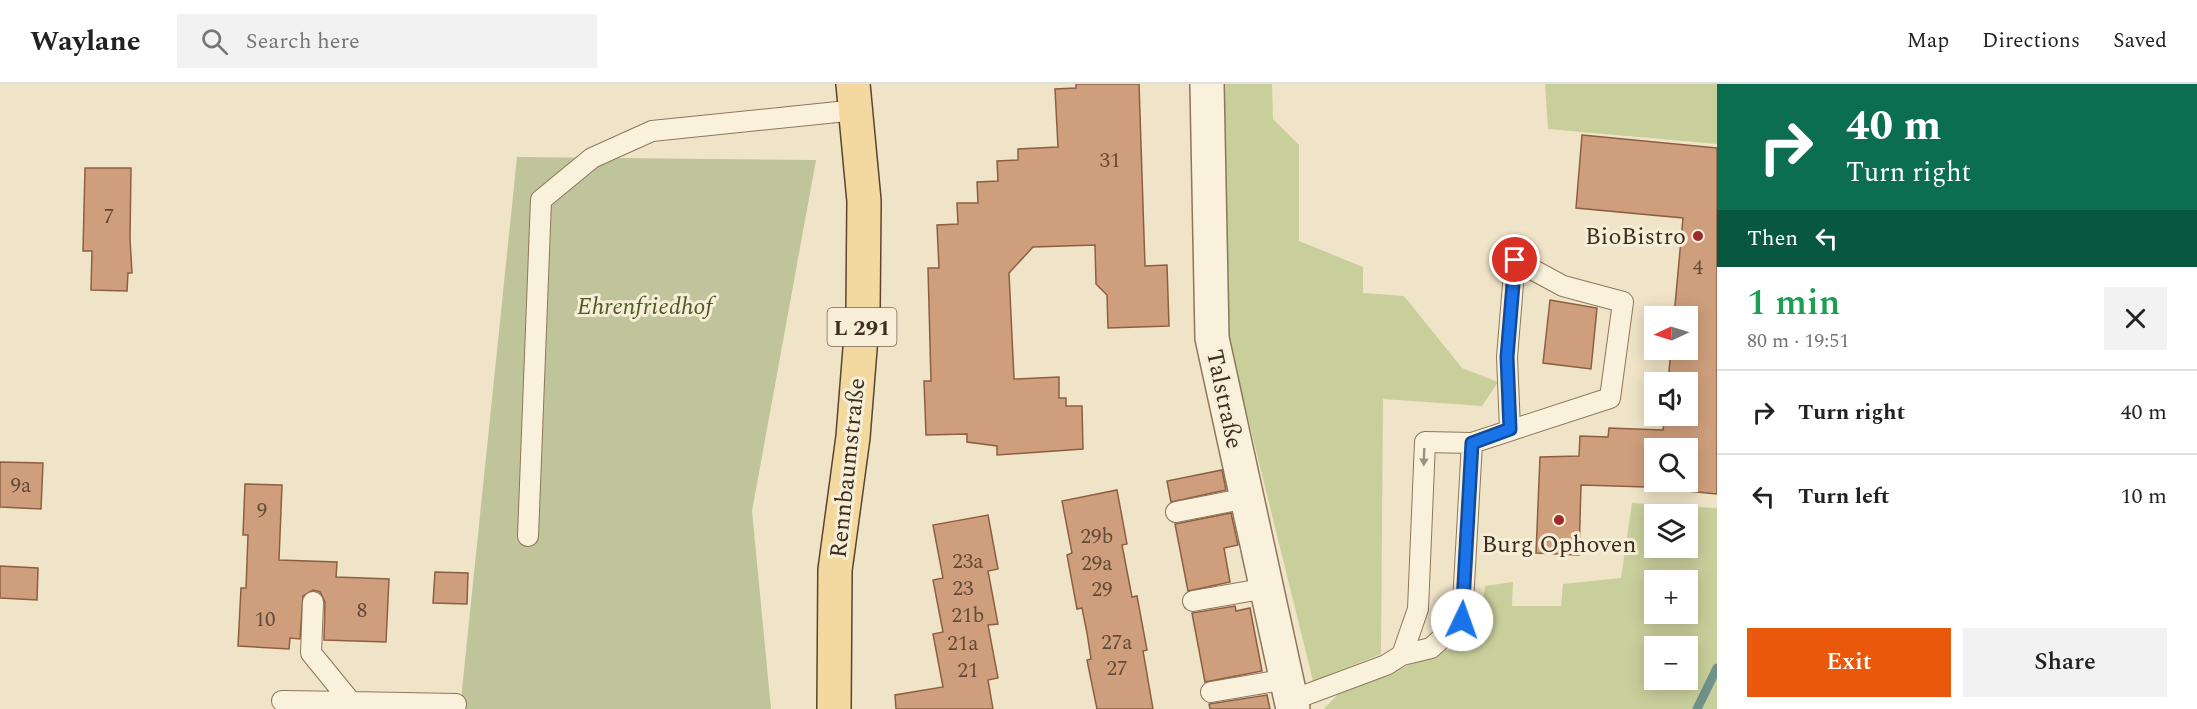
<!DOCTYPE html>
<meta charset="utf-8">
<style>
:root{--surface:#fff;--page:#f2f2f2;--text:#222;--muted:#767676;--line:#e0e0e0;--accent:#ea580c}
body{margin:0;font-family:Spectral,serif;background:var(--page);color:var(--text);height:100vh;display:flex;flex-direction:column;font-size:22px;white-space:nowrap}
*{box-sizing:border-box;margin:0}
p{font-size:20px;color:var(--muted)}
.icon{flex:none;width:33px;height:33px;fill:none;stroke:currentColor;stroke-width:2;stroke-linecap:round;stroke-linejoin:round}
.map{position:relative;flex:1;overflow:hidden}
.side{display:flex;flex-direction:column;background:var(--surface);width:480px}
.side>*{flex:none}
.hud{background:#0b6e4f;color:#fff;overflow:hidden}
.needle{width:39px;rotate:266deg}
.controls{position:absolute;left:1644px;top:222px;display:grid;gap:12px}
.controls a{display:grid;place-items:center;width:54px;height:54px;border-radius:0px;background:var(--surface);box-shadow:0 3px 15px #0003;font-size:30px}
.pin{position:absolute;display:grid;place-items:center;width:51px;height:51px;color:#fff;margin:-26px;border:3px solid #fff;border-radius:50%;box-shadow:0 2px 6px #0007}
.me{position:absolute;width:66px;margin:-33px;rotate:3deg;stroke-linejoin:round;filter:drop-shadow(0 0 4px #0008)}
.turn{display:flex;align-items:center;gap:21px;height:126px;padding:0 30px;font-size:27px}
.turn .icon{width:78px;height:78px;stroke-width:2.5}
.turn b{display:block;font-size:42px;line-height:51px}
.then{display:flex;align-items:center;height:57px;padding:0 30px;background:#0003;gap:12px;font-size:22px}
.round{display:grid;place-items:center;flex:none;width:63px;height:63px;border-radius:0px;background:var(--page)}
.headline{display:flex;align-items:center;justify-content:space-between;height:102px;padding:0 30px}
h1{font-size:36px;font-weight:600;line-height:45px;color:#1e9e55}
.primary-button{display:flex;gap:12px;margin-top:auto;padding:12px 30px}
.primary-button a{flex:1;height:69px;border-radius:0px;background:var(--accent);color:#fff;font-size:24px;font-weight:600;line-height:69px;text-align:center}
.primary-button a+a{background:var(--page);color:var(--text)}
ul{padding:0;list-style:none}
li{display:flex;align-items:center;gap:18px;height:84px;padding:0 30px;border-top:2px solid var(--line)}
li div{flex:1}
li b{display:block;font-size:22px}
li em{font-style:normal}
header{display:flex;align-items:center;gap:36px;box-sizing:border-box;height:84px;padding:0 30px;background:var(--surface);border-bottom:2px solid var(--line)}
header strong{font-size:28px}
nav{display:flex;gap:33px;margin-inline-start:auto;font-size:21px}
.search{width:420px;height:54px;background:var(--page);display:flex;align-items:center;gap:15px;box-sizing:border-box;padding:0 21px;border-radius:0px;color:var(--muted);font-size:22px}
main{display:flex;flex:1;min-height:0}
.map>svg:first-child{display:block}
.green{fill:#c9cf9b;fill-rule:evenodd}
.cemetery{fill:#bfc49a}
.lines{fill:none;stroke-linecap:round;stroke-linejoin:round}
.stream{stroke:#6f938a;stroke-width:9}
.building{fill:#cf9f7d;stroke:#8d5f41;stroke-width:1.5;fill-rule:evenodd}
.lane-casing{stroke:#8d765c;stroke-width:22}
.street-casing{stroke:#8d765c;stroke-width:36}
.primary-casing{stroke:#5b4430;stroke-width:36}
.lane{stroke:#faf1dc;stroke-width:20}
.street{stroke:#faf1dc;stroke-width:33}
.primary{stroke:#f3d9a0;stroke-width:33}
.oneway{fill:#9c907e}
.route-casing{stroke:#114b97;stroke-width:15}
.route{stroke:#1a73e8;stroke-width:10}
.poi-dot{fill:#9e2a2b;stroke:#f7eed8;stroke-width:2}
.labels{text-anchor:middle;stroke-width:6;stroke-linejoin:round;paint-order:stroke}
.number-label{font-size:21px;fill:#624a37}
.shield{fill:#f7eed8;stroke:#756857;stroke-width:1.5}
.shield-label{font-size:22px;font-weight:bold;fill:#3d2e20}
.poi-label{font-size:24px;fill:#3d2e20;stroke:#f7eed8;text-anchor:end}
.park-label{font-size:24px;font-style:italic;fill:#4d5a26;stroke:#f7eed8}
.street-label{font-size:24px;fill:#3d2e20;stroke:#f7eed8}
</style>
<header>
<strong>Waylane</strong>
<div class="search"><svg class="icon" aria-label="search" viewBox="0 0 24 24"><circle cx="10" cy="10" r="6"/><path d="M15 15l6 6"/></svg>Search here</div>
<nav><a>Map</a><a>Directions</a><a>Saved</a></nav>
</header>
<main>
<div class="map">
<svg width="1717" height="625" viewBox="0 0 1717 625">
<rect width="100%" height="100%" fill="#f0e4c8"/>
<path class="green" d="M 1223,0 L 1272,0 L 1273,35 L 1299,61 L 1299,157 L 1363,183 L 1363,209 L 1404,212 L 1462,284 L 1498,298 L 1482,322 L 1383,315 L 1381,570 L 1313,597 L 1229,257 Z
M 1545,0 L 1717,0 L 1717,60 L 1548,45 Z
M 1632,419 L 1717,424 L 1717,625 L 1324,625 L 1339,609 L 1464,559 C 1480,541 1482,525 1485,502 L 1513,498 L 1512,522 L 1561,522 L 1563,500 L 1621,494 ZM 1654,430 L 1688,430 L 1688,464 L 1654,464 ZM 1654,496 L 1688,496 L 1688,530 L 1654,530 ZM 1654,562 L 1688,562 L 1688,596 L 1654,596 Z"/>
<path class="cemetery" d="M 517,73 L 816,76 L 752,427 L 771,625 L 460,625 Z"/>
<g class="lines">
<path class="stream" d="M 1697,625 L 1717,584"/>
</g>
<path class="building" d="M 1076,0 L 1139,0 L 1145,182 L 1167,181 L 1169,242 L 1108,244 L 1107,211 L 1096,200 L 1095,161 L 1033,163 L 1009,189 L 1014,295 L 1059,293 L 1059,314 L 1066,314 L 1066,322 L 1082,322 L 1083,365 L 997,371 L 997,362 L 967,358 L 967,350 L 926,351 L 924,297 L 931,297 L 928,184 L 939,184 L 937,141 L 958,140 L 957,119 L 978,119 L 977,98 L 998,97 L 997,77 L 1018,76 L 1018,65 L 1058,63 L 1055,5 L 1076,4 Z
M 1582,51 L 1717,64 L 1717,410 L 1647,403 L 1581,401 L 1579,471 L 1536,469 L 1540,373 L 1579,372 L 1580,352 L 1608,353 L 1609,344 L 1663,346 L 1665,332 L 1688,332 L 1688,298 L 1668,298 L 1671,266 L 1688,266 L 1688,232 L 1674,232 L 1683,134 L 1576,124 ZM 1654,364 L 1688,364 L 1688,398 L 1654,398 Z
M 85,84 L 131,84 L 130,155 L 132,189 L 128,189 L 127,207 L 91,206 L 92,167 L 83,167 Z
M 1550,216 L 1597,224 L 1591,285 L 1543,279 Z
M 0,378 L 43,379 L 41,425 L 0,423 Z
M 1222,386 L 1226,406 L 1171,418 L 1167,397 Z
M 245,400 L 282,401 L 279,476 L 337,478 L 336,493 L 389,495 L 386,558 L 324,556 L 325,518 L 320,508 L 313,506 L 303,512 L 300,555 L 290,554 L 289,565 L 238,562 L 241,504 L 246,504 L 248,451 L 243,451 Z
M 1117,406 L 1127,460 L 1122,461 L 1132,513 L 1137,512 L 1147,566 L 1143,567 L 1153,625 L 1097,625 L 1087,576 L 1091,575 L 1087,549 L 1082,524 L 1077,525 L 1067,471 L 1072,469 L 1062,417 Z
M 1231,429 L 1238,461 L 1224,464 L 1230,498 L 1188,507 L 1175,440 Z
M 988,431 L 998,485 L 988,487 L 998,540 L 988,541 L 998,594 L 988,596 L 993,625 L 896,625 L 895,611 L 943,603 L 933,550 L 943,548 L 933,496 L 943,494 L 933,441 Z
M 0,482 L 38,484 L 37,516 L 0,514 Z
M 435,488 L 468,489 L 467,520 L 433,519 Z
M 1235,522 L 1236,527 L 1250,524 L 1262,587 L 1205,598 L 1192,529 Z
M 1267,611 L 1270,625 L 1210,625 L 1209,620 Z"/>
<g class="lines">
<g class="lane-casing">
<path id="lane" d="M 1472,359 L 1610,314 L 1623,218 L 1563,202 L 1515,176 L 1507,273 L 1510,345
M 1176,428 L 1247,414
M 528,452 L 541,116 L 592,74 L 652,47 L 857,26
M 1193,517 L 1267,504
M 1211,608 L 1287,595
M 1292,616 L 1386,581 L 1402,571 L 1431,564 L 1462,536 L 1472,359 L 1425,358 L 1418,525 L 1402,571
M 282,617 L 351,618 L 311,569 L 313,518
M 351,618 L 456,620 L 455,625"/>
</g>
<g class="street-casing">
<path id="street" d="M 1207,0 L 1212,254 L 1293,625"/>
</g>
<g class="primary-casing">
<path id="primary" d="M 834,625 L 835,486 L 853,353 L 863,227 L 864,117 L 853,0"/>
</g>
<use href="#lane" class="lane"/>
<use href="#street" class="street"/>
<use href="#primary" class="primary"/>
</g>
<defs><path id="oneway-solid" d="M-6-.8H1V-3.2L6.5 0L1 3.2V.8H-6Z" transform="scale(1.5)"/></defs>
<use class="oneway" href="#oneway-solid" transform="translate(1424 373) rotate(92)"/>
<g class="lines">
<g class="route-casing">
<path id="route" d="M 1462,536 L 1472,359 L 1510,345 L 1507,273 L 1515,176"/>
</g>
<use href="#route" class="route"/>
</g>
<g class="poi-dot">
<circle cx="1698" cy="152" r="6"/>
<circle cx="1559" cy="436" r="6"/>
</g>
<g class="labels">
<g class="number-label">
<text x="1110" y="83">31</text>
<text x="109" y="139">7</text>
<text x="1698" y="190">4</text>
<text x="21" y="408">9a</text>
<text x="262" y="433">9</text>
<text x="1097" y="459">29b</text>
<text x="968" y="484">23a</text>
<text x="1097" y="486">29a</text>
<text x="963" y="511">23</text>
<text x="1102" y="512">29</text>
<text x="362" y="533">8</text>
<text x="968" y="538">21b</text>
<text x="265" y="542">10</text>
<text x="1117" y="565">27a</text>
<text x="963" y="566">21a</text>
<text x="1117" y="591">27</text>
<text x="968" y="593">21</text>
</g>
<rect class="shield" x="827.5" y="224" width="69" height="38" rx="4.5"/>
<g class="shield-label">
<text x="862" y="251">L 291</text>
</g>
<g class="poi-label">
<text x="1686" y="160">BioBistro</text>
<text x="1559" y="468" text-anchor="middle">Burg Ophoven</text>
</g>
<g class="park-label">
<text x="645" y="230">Ehrenfriedhof</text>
</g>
<g class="street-label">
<text transform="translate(1225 315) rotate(78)" y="8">Talstraße</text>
<text transform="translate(847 384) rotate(-84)" y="8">Rennbaumstraße</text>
</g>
</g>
</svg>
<div class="controls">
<a><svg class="needle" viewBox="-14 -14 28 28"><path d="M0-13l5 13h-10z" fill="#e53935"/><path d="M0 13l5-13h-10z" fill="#767676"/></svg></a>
<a><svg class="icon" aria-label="sound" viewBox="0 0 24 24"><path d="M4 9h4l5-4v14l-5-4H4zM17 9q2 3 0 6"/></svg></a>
<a><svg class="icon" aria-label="search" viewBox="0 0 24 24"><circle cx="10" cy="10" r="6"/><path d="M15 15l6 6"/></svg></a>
<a><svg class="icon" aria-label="layers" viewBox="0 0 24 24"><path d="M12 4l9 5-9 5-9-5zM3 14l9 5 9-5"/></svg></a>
<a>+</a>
<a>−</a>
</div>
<div class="pin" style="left:1515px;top:176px;background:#d93025"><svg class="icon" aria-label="arrive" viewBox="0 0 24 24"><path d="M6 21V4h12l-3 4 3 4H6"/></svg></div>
<svg class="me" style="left:1462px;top:536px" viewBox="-20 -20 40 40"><circle r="19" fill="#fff"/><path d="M0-13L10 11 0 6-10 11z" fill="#1a73e8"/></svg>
</div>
<section class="side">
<div class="hud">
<div class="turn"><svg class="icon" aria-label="right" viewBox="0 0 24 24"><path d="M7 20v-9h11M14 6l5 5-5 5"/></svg><div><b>40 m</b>Turn right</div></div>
<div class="then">Then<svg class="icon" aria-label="left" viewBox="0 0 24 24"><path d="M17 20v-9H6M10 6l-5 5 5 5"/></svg></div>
</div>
<div class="headline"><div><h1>1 min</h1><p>80 m · 19:51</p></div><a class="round"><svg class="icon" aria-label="close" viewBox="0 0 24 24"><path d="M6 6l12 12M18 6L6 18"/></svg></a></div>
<ul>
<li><svg class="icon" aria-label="right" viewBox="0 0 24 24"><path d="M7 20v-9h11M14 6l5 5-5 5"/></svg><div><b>Turn right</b></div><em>40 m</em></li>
<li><svg class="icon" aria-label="left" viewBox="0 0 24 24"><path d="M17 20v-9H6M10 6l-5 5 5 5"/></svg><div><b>Turn left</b></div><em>10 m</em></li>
</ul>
<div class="primary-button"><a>Exit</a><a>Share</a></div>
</section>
</main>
